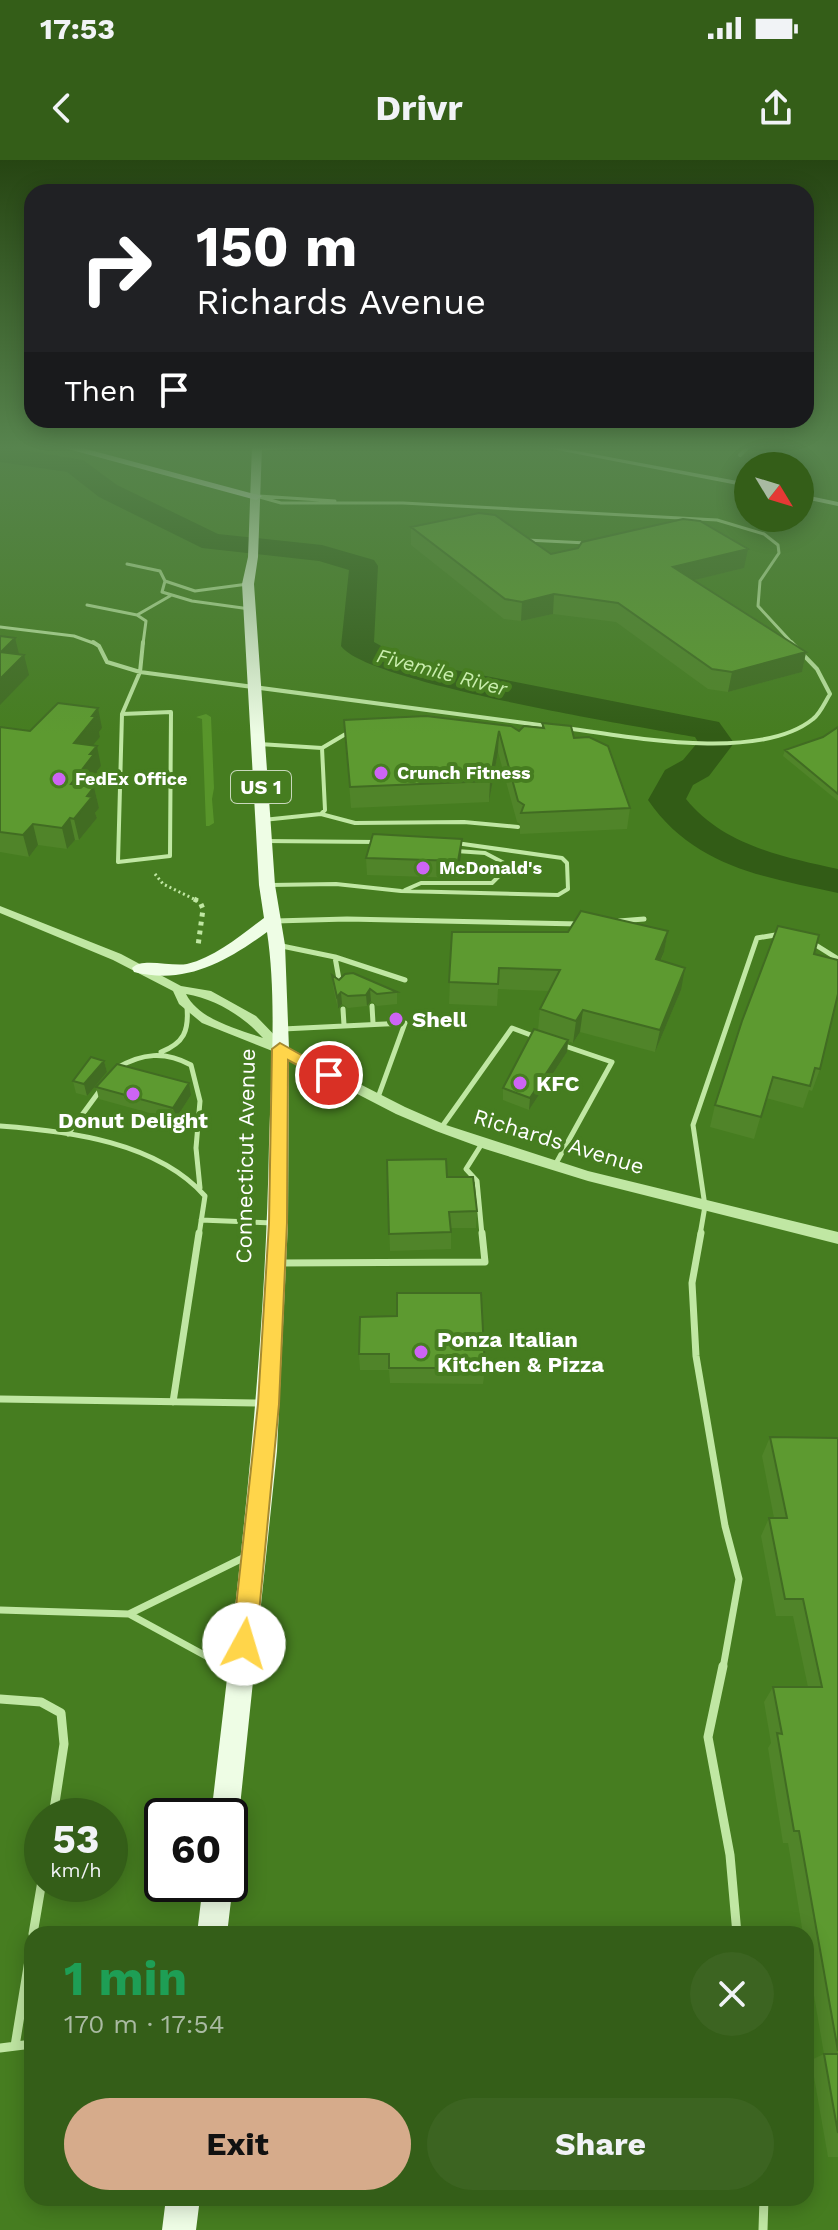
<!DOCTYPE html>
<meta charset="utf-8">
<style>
:root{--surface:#345e18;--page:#3c6421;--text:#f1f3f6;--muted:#a9baa2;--accent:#d6ab8b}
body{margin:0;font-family:"Work Sans",sans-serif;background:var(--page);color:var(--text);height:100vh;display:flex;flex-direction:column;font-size:30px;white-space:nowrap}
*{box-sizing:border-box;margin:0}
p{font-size:26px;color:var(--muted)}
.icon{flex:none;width:44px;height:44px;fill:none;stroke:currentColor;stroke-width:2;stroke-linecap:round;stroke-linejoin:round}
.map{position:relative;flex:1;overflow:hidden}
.panel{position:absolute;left:24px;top:1766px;width:790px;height:280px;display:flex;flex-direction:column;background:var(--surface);border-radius:24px;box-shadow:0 4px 20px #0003}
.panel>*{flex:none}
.banner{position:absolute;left:24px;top:24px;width:790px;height:244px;border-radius:24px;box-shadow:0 4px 20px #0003;background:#202124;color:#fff;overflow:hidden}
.needle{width:52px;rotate:128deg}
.buttons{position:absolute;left:734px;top:292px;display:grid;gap:16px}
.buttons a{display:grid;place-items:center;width:80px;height:80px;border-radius:50%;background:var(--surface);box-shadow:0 4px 20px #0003;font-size:40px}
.speed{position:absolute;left:24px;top:1638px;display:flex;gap:16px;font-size:40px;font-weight:700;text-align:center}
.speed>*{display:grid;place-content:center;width:104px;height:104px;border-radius:50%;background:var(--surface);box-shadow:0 4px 20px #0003;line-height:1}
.speed small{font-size:20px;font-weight:400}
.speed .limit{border:4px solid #111;border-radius:12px;background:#fff;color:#111}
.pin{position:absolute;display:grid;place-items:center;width:68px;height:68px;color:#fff;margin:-34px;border:4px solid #fff;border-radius:50%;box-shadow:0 2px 8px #0007}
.me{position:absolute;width:88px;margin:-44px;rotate:6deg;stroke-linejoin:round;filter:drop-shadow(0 0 6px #0008)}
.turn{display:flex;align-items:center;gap:28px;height:168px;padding:0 40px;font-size:36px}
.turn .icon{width:104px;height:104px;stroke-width:2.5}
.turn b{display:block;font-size:56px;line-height:68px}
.then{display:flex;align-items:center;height:76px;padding:0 40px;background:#0003;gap:16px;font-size:30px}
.round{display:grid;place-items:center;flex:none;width:84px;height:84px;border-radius:42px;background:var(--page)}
.head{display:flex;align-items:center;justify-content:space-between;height:136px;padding:0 40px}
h1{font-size:48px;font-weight:700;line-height:60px;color:#1e9e55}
.action{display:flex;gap:16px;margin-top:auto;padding:16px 40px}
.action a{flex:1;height:92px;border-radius:48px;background:var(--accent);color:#111;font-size:32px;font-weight:700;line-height:92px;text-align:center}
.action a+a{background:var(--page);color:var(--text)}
.status{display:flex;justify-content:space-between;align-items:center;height:56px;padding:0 40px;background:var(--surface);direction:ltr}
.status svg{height:22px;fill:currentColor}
header{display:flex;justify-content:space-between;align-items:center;height:104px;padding:0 40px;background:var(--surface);font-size:36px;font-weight:700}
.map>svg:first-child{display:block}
.green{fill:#58952a}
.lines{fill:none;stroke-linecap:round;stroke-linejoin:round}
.river{fill:#325c16;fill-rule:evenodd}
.path-far1{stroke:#c0e7a3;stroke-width:3;stroke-dasharray:2 3;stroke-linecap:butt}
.path{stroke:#c0e7a3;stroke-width:5;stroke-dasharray:4 5;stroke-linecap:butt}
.service-far4{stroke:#c0e7a3;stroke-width:3}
.service-far3{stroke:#c0e7a3;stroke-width:4}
.service-far2{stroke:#c0e7a3;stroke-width:5}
.service-far1{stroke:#c0e7a3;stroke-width:7}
.service{stroke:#c0e7a3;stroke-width:9}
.minor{stroke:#c0e7a3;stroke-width:4}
.tertiary{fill:#c0e7a3;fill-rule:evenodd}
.secondary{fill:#def5cd;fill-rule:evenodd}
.primary{fill:#eefde5;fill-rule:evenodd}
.motorway{fill:#fff;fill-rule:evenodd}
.wall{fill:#508429}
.shaded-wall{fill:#416c22}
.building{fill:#5d9a30;stroke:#416c22;stroke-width:2}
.route{fill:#ffd54a;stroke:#a68a30;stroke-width:2}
.poi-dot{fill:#cd64f4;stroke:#467d20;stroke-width:3}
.labels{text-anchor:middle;stroke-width:8;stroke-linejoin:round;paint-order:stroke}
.far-poi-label{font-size:18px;font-weight:bold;fill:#fff;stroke:#467d20;text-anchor:start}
.far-water-label{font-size:20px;font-style:italic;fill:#caeeae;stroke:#467d20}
.shield{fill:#467d20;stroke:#c8d8bc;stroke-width:2}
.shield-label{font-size:20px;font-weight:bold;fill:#fff}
.poi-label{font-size:22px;font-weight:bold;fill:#fff;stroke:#467d20;text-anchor:start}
.street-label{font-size:22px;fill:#fff;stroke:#467d20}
</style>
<div class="status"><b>17:53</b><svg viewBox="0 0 49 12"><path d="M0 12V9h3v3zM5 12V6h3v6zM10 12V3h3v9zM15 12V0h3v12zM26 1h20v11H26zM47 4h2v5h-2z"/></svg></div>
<header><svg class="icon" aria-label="back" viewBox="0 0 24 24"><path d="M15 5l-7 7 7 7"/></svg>Drivr<svg class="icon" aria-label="share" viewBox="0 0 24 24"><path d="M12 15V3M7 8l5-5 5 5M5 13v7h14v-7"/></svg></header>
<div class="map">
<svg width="838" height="2070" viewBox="0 0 838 2070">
<rect width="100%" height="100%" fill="#467d20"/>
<path class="green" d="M 206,554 L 211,557 L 214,628 L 212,639 L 214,663 L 209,666 L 206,666 L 202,559 L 196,557 Z"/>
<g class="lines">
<path class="river" d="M 0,286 L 83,300 L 117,325 L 218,374 L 322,385 L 374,400 L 378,406 L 374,482 L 392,492 L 455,510 L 719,562 L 734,583 L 709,616 L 693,625 L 686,639 C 723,685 783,697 838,709 L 838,733 C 764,717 694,707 648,640 L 665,610 L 683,600 L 698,582 L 695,577 C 637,566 367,523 341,486 L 349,410 L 319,401 L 202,388 L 99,337 L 67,312 L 0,302 Z"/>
<path class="path-far1" d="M 155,714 L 163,724 L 198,741"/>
<path class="path" d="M 194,739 L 200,742 L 203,749 L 198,786"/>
<path class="service-far4" d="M 257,289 L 343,286
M 256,336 L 281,343 L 403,343 L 717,360 L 764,374 L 778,385 L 779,393 L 760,421 L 758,446 L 793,484
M 259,336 L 335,341
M 526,380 L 587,383
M 127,404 L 160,411 L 165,421
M 248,424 L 195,431 L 165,421 L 162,432 L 192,441 L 250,449
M 87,445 L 137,455 L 146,461 L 143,484
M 137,455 L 170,436
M 0,467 L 74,476 L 96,484"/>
<path class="service-far3" d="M 93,482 L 99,486 L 107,502 L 140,512 L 547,566
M 171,552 L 170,696 L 118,702 L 122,554 Z
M 122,554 L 140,512 L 143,482
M 566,568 C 630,577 760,602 813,559 C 820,554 825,542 830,534 L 817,509 L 791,482
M 259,584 L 322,588 L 325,650 L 321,654 L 263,660
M 322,588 L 349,572
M 321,654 L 355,663 L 464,662 L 518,667
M 264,681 L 377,682
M 270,725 L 336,724 L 401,731 L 558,735 L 568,729 L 567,703 L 562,698 L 456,683
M 405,730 L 421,723 L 492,723 L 505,710 L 504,703 L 485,693 L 456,691"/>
<path class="service-far2" d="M 275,761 L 347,759 L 580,764
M 619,761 L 644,759
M 811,782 L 838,799
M 277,785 L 335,797 L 405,820
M 335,797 L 340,825
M 372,846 L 373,863
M 343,849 L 344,865
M 283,869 L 405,863 L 377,940
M 161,892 C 184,883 189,871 187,847
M 117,908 C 142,893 165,891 191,905 L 200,941 L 196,988 L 200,1028
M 0,966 C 69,971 157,982 205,1036 L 199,1075
M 441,968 L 512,868 L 536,877
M 68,974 L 101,929
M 554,1007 L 612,902 L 562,885
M 201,1060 L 273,1063
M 482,1075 L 477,1021 L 466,1009 L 483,982
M 700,1075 L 705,1046 L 693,965 L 757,778 L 781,774"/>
<path class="service-far1" d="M 701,1073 L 692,1123 L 696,1196 L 725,1366 L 739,1419 L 723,1508
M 279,1103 L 485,1102 L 482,1073
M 0,1239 L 261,1243
M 173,1242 L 199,1073
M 0,1450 L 129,1454 L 228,1508
M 129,1454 L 247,1396"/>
<path class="service" d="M 225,1506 L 234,1511
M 723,1506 L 708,1577 L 730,1695 L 737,1774
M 0,1539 L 41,1542 L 61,1553 L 64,1584 L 53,1656
M 33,1774 L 42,1721
M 15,1886 L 32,1782
M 0,1888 L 32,1884
M 763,2070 L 764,2038"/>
<path class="minor" d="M 740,295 L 749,286"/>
<path class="tertiary" d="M 0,746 L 121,794 L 181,826 L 211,831 L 256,856 L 285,886 L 405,947 L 446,965 L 588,1011 L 838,1072 L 838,1084 L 588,1021 L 485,989 L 436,971 L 396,954 L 280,894 L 202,863 L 179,844 L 173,831 L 113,800 L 0,753 ZM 186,834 C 216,839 243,856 263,878 C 238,869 199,860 186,834 Z"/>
<path class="secondary" d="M 536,286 L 550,286 L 748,323 L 748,327 Z
M 800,334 L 838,342 L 838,346 L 800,338 Z"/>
<path class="primary" d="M 252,286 L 262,286 L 258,397 L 254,424 L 275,725 L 285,785 L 289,889 L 288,1063 L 277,1291 L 239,1656 L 235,1666 L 230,1668 L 230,1656 L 211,1656 C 237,1432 265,1210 269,984 C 271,918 277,838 267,772 C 226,802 186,825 134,812 L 132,808 C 142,797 171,807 187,804 C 216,797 241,775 264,758 L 259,725 L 242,424 L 248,397 Z
M 230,1717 L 233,1724 L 227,1774 L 197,1774 L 203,1724 L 230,1724 Z
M 166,2038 L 200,2038 L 196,2070 L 162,2070 Z"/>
<path class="motorway" d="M 57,286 L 75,286 L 262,336 L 256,340 Z"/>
</g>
<path class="wall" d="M 411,367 L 551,394 L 744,408 L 694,420 L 806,492 L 802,512 L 728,532 L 708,529 L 616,462 L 553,454 L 521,461 L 504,459 L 411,385 Z
M 344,560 L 519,571 L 542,568 L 542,563 L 574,578 L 630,648 L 627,669 L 520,674 L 520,664 L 517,662 L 498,592 L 489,642 L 351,648 Z
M 0,567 L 30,571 L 102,568 L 99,572 L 100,577 L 93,585 L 101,606 L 97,611 L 98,615 L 90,626 L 94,627 L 99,648 L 95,653 L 97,658 L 79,680 L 75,680 L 67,689 L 38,685 L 29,697 L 0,692 Z
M 838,567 L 838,641 L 783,596 L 785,590 L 823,577 Z
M 461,696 L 458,718 L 367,715 L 366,698 Z
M 668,771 L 664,792 L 661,801 L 681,830 L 655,892 L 580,872 L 573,883 L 568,881 L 567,892 L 529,950 L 503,940 L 503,928 L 538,870 L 540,849 L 549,831 L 498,829 L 497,846 L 449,844 L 452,772 Z
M 814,794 L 820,909 L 812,931 L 809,930 L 803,948 L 766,938 L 754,979 L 710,967 L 715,945 Z
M 332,815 L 339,820 L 397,832 L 397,844 L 377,846 L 371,841 L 367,846 L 348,848 L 342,844 L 338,849 L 333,827 Z
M 104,901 L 107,912 L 87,936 L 76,933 L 73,921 Z
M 96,927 L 191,935 L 175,960 L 99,939 Z
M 387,1000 L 447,1017 L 477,1051 L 476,1068 L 451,1068 L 451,1089 L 390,1091 Z
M 360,1157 L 485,1208 L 483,1224 L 390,1223 L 389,1210 L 360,1210 L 359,1194 Z
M 770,1277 L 838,1278 L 838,1997 L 828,1997 L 811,1900 L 824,1894 L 806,1789 L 806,1774 L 803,1774 L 788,1683 L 783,1683 L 768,1588 L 771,1583 L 764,1542 L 773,1527 L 808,1527 L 793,1456 L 776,1456 L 761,1376 L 769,1358 L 774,1358 L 762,1296 Z"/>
<path class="shaded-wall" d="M 748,389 L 744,408 L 670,426 L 673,407 Z
M 554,434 L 553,454 L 521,461 L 522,442 Z
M 15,478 L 20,498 L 1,492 Z
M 806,492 L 802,512 L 728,532 L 732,512 Z
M 24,495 L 29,515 L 0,545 L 0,519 Z
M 98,548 L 102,568 L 99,572 L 100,577 L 78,603 L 74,583 Z
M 499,571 L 498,592 L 489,642 L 490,621 Z
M 97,586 L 101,606 L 97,611 L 98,615 L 76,645 L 71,624 L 90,594 Z
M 94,627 L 99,648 L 95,653 L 97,658 L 79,680 L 74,659 L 87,636 Z
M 70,658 L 75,680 L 67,689 L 62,668 Z
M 33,664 L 38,685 L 29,697 L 23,675 Z
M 462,679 L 461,696 L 458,718 L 458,701 Z
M 668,771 L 664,792 L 652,821 L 656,799 Z
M 685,808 L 681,830 L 655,892 L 660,870 Z
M 370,829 L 371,841 L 367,846 L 366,835 Z
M 341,832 L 342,844 L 338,849 L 337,837 Z
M 583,850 L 580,872 L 573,883 L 576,861 Z
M 568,880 L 567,892 L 529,950 L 530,938 Z
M 104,901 L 107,912 L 87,936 L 84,924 Z
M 189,923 L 191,935 L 175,960 L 173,948 Z"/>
<path class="building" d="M 479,353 L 495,355 L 551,394 L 578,388 L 582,382 L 683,359 L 700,361 L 748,389 L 673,407 L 806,492 L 732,512 L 712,509 L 618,443 L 554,434 L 522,442 L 505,439 L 411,367 Z
M 0,476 L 15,478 L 1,492 L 24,495 L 0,519 Z
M 58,543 L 98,548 L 92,556 L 96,556 L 74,583 L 97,586 L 90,594 L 94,594 L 71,624 L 94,627 L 87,636 L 92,637 L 74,659 L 70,658 L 62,668 L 33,664 L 23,675 L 0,672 L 0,567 L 30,571 Z
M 426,556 L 511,566 L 519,571 L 524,566 L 544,568 L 542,563 L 571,566 L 574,578 L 589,577 L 608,586 L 630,648 L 521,653 L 524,645 L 518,641 L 499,571 L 490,621 L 350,627 L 344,560 Z
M 838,567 L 838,634 L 785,590 L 823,577 Z
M 373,674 L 462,679 L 458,701 L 366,698 Z
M 581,751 L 668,771 L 656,799 L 685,808 L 660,870 L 583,850 L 576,861 L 540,849 L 560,810 L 499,808 L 498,824 L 449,822 L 452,772 L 568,772 Z
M 778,766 L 819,775 L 814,794 L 838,800 L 838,834 L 820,909 L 815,908 L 810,926 L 773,917 L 761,957 L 715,945 L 742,861 Z
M 353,813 L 397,832 L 377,834 L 370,829 L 366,835 L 348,836 L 341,832 L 337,837 L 332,815 L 339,820 L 345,814 Z
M 534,869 L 568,880 L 530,938 L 503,928 Z
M 91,897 L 104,901 L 84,924 L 73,921 Z
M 117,904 L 189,923 L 173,948 L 96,927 Z
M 446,999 L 447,1017 L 473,1017 L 477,1051 L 449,1052 L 451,1072 L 389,1074 L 387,1000 Z
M 397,1133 L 481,1133 L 485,1208 L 389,1208 L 389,1194 L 359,1194 L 360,1157 L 397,1156 Z
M 770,1277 L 838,1278 L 838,1891 L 799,1671 L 794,1671 L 777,1573 L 782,1574 L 773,1527 L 822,1527 L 803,1439 L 785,1439 L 769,1358 L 787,1358 Z
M 824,1894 L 838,1894 L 838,1973 Z"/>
<linearGradient id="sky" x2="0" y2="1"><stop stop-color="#264512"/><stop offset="0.5" stop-color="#57844e"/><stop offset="1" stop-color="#57844e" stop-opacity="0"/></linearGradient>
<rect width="838" height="575" fill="url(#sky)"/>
<path class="route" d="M 280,883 L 337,915 L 329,920 L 323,919 L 288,900 L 287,1063 L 279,1244 L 256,1484 L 252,1493 L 244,1496 L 235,1493 L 232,1484 L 258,1244 L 269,1063 L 272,889 Z"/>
<g class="poi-dot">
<circle cx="381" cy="613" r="8"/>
<circle cx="59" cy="619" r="8"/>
<circle cx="423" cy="708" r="8"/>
<circle cx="396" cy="859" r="8"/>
<circle cx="520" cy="923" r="8"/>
<circle cx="133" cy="934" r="8"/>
<circle cx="421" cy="1192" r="8"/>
</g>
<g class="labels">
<g class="far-poi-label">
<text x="397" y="619">Crunch Fitness</text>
<text x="75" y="625">FedEx Office</text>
<text x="439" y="714">McDonald's</text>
</g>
<g class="far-water-label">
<text transform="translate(442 512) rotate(15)" y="7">Fivemile River</text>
</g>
<rect class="shield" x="231" y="611" width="60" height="32" rx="6"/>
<g class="shield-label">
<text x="261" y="634">US 1</text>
</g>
<g class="poi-label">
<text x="412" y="867">Shell</text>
<text x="536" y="931">KFC</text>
<text x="133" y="968" text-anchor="middle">Donut Delight</text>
<text x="437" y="1187">Ponza Italian<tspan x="437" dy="25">Kitchen &amp; Pizza</tspan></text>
</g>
<g class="street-label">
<text transform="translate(559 981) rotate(17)" y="8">Richards Avenue</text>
<text transform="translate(245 996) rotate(-89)" y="8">Connecticut Avenue</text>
</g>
</g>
</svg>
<div class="buttons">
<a><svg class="needle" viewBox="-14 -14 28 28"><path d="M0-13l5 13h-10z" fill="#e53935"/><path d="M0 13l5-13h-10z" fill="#a9baa2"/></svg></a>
</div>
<div class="speed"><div>53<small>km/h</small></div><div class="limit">60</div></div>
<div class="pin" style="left:329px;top:915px;background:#d93025"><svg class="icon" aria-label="arrive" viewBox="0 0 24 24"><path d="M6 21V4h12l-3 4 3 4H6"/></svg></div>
<svg class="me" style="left:244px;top:1484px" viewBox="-20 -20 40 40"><circle r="19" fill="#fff"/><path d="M0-13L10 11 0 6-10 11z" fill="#ffd54a"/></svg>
<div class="banner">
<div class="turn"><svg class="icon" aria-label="right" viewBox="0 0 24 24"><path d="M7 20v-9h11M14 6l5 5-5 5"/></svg><div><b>150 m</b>Richards Avenue</div></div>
<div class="then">Then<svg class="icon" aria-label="arrive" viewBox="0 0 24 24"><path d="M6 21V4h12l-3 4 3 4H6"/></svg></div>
</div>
<section class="panel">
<div class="head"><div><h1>1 min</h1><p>170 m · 17:54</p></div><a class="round"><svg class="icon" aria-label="close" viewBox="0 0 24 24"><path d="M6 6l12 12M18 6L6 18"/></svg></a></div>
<div class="action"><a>Exit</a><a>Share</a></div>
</section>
</div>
